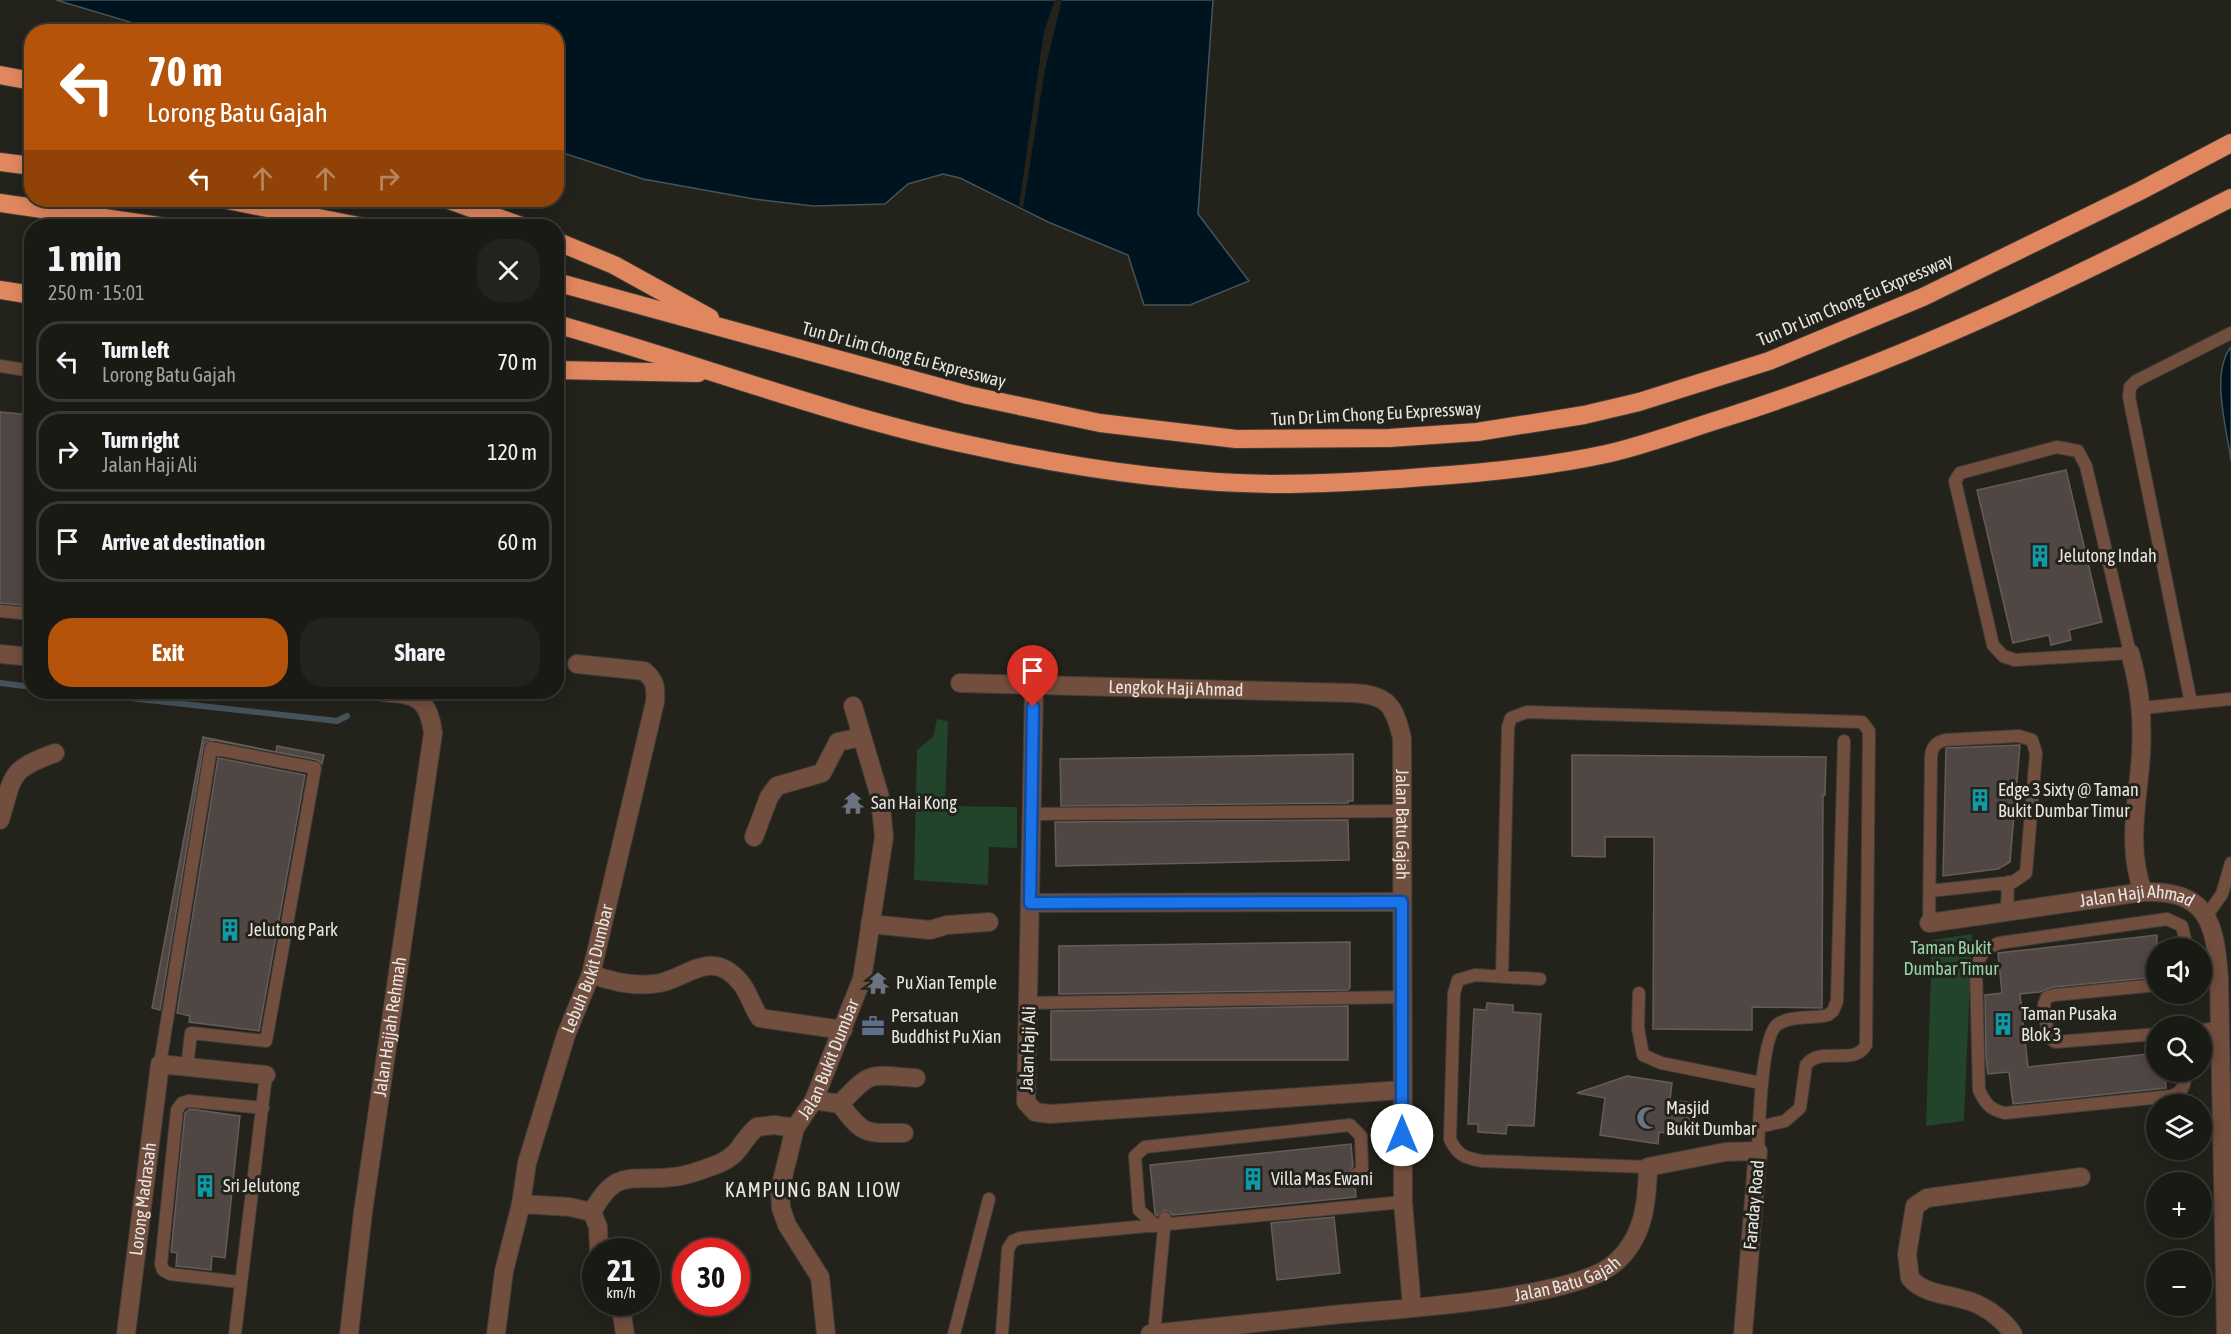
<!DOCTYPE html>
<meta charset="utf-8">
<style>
:root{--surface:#1a1a14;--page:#23231d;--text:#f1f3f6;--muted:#9fa1a0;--line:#383834;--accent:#b45309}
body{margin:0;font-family:"Asap Condensed",sans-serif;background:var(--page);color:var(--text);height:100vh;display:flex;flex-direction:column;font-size:22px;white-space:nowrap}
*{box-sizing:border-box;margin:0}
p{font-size:20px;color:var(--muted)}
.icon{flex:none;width:33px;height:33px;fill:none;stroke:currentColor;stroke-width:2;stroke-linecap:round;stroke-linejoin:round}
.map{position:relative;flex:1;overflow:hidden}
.sheet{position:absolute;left:24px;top:219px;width:540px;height:480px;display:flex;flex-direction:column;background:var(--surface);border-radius:24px;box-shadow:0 3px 15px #0003,0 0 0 2px var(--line)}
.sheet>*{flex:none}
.banner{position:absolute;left:24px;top:24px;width:540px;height:183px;border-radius:24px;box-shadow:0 3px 15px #0003,0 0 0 2px var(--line);background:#b45309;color:#fff;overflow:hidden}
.buttons{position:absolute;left:2146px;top:938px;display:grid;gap:12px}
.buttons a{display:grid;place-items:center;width:66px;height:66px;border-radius:50%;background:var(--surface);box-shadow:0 3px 15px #0003,0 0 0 2px var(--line);font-size:30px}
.speed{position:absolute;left:582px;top:1238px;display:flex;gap:12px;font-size:30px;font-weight:700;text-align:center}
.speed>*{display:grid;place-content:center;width:78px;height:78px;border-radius:50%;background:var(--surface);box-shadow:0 3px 15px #0003,0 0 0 2px var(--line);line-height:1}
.speed small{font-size:15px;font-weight:400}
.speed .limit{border:9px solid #d22;background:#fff;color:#111}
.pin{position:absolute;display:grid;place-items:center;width:51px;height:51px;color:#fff;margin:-62px -26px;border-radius:50% 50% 50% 0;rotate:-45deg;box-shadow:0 0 6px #0007}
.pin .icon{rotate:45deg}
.me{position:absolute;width:66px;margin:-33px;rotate:0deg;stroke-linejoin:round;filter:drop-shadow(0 0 4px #0008)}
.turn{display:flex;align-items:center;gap:21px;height:126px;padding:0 24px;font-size:27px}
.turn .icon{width:78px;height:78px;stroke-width:2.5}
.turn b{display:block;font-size:42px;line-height:51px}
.lanes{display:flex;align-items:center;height:57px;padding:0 24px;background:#0003;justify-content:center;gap:30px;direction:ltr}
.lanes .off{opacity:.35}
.round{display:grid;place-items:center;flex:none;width:63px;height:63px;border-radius:24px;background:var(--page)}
.summary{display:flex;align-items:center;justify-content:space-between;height:102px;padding:0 24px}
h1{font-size:36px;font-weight:700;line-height:45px}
.cta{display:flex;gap:12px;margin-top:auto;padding:12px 24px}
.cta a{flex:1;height:69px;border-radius:24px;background:var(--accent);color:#fff;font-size:24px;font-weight:700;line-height:69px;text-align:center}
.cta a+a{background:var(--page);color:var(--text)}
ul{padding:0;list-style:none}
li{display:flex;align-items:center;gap:18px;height:81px;margin:0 12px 9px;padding:0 12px;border:3px solid var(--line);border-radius:24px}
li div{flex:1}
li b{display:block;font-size:22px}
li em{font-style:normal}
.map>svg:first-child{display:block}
.green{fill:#21442b}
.water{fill:#00141f;stroke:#45535a;stroke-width:1.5}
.pier{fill:#23221b}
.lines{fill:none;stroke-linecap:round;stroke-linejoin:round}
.stream{stroke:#45535a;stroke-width:6}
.building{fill:#504744;stroke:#655c58;stroke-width:1.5}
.lane-casing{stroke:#3e3d37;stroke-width:14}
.street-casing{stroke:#3e3d37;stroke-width:20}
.highway-casing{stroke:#3e3d37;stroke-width:20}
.lane{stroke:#724e3e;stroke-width:12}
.street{stroke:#724e3e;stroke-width:18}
.highway{stroke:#e1875f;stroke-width:18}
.route-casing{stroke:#114b97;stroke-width:15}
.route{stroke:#1a73e8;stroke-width:10}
.labels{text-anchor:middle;stroke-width:6;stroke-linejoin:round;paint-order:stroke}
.street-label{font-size:18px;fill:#e7e6e2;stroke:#23221b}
.poi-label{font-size:18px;fill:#e7e6e2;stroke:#23221b;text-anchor:start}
.park-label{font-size:18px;fill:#97d6a7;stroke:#23221b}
.neighbourhood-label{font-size:20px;letter-spacing:1.5px;fill:#e7e6e2;stroke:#23221b}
</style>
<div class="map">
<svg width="2231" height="1334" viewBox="0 0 2231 1334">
<rect width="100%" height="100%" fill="#23221b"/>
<path class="green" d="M 937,719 L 948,721 L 945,806 L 1017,807 L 1017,848 L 989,847 L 988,885 L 914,880 L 917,750 L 933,737 Z
M 1972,934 L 1964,1121 L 1926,1126 L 1932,940 Z"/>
<path class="water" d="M 56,0 L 1213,0 L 1198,214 L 1249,281 L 1190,305 L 1144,305 L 1128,255 L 1048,222 L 960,178 L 943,174 L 908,184 L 885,204 L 813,206 L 754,199 L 643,179 L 557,151 L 556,32 L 160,31 Z
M 2231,347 L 2231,461 C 2227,429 2210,373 2231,347 Z"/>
<path class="pier" d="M 1055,0 L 1062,0 L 1045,69 L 1023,208 L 1019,206 L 1044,31 Z"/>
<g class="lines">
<path class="stream" d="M 0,683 L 32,687
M 75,692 L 337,721 L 347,716"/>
</g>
<path class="building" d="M 0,412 L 32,415 L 32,606 L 0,603 Z
M 2066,470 L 2102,622 L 2069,630 L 2071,640 L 2051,645 L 2049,635 L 2013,643 L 1977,490 Z
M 203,737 L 276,752 L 277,746 L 324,755 L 322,764 L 317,760 L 213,740 L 204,743 L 160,1010 L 152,1008 Z
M 2020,745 L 2010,862 L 1998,869 L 1943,876 L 1946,748 Z
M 1353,754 L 1353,801 L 1348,801 L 1348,803 L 1061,806 L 1060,759 Z
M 1572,755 L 1826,757 L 1825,795 L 1823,795 L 1822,1008 L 1752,1007 L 1752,1030 L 1653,1029 L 1654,837 L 1605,837 L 1605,857 L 1572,856 Z
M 218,758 L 305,775 L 259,1031 L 189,1022 L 190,1016 L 177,1013 Z
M 1348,820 L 1349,860 L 1056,866 L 1055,822 Z
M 2157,935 L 2157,977 L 2054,987 L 2040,992 L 2020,994 L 2028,1067 L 2157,1053 L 2157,1071 L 2165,1071 L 2166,1088 L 2013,1104 L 2009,1072 L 1988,1074 L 1986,1058 L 1985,995 L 2002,993 L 1998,953 Z
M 1350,942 L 1350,988 L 1348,990 L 1059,994 L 1059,946 Z
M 1487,1003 L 1513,1005 L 1513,1012 L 1541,1014 L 1534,1126 L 1507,1125 L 1506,1134 L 1478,1132 L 1478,1124 L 1468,1124 L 1474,1009 L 1486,1010 Z
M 1348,1006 L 1348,1060 L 1051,1060 L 1051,1011 Z
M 1627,1076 L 1672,1083 L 1670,1100 L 1696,1103 L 1691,1137 L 1659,1132 L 1658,1144 L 1600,1135 L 1605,1098 L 1577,1093 Z
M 190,1109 L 240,1116 L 225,1258 L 212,1256 L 211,1270 L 176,1266 L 177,1253 L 171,1252 L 185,1113 Z
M 1351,1144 L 1353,1166 L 1346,1176 L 1348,1181 L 1355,1184 L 1356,1197 L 1173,1215 L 1165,1210 L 1157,1216 L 1155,1214 L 1150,1165 Z
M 1334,1217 L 1340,1273 L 1277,1280 L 1271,1223 Z"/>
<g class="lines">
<g class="lane-casing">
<path id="lane" d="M 2231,333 L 2136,381 L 2130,387 L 2129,397 L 2191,703 L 2231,699
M 0,366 L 32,371
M 2057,447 L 2078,451 L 2086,466 L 2130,653 L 2015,660 L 2003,656 L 1993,645 L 1955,481 L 1960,473 Z
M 0,611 L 32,614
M 2142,708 L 2191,703
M 1032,814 L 1402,811
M 2007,912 L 2008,882
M 2207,915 L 2222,894 L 2231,863
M 1929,923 L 1931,756 C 1932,747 1936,742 1945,740 L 2019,736 L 2032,740 L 2036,753 L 2026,873 L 2013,882 L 1930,891
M 1502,975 L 1508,727 L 1511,718 L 1527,712 L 1862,722 L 1869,731 L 1866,1045 C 1854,1067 1821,1045 1806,1065 L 1800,1108 L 1785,1121 L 1759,1127
M 1540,979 L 1475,975 L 1458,980 L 1454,993 L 1450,1139 C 1457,1155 1465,1158 1482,1161 L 1648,1167
M 2202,980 L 2219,978
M 2157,985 L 2055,995 L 2047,997 L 2044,1004 L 2048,1036 L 2055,1042 L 2157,1034
M 1639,993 L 1638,1028 L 1643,1055 L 1661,1063 L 1761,1083
M 1030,1003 L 1403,997
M 2202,1030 L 2219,1028
M 160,1064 L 211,748 L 315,768 L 266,1041 L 191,1033 L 187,1067
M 2185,1071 C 2185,1084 2185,1090 2172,1096 L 2005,1113 C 1990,1110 1985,1103 1979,1090 L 1976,970 C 1980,954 1984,949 1999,943 L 2167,919 L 2182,926 L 2187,948
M 1758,1151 C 1759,1128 1761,1035 1778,1024 C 1792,1015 1813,1019 1828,1015 L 1833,1011 L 1837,1001 L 1844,741
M 1155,1225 L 1139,1210 L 1135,1156 L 1145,1147 L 1350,1125 L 1361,1136 L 1362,1170 L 1354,1176
M 239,1282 L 170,1274 L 163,1270 L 161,1264 L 177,1110 L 182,1103 L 189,1101 L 263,1108
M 235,1334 L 266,1075
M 954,1334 L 989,1199
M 1002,1334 L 1008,1249 L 1013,1241 L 1020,1238 L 1403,1202
M 1154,1334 L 1165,1218"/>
</g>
<g class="street-casing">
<g id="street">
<path d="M 2130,653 C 2140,688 2143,717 2141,754 C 2138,802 2126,845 2143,892"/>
<path d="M 0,654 L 32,657"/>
<path id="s1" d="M 960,683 L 1353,693 C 1388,695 1394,705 1402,738 L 1403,1202 L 1412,1307"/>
<path d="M 1034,686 L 1026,1102 L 1035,1112 L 1050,1114 L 1402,1090"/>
<path d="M 0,820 C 14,775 8,770 55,753"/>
<path d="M 754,837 L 769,797 L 777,786 L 822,773 L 838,742 L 861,737"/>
<path d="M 1030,903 L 1402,902"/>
<path id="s2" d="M 1929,923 L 2143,892 C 2207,890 2215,921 2219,978 L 2226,1334"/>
<path d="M 870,924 L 930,930 L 947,925 L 989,922"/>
<path d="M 591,974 C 612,982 637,987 660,983 C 688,977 712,948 740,982 C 749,992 752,1007 760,1018 L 843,1030"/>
<path d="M 814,1100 L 840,1104 C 864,1136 865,1133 904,1133"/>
<path d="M 840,1104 C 873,1069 869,1075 916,1078"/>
<path d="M 521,1204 L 570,1207 L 592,1212 L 598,1227 L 599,1251"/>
<path d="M 592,1212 C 617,1167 630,1182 673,1177 C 687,1176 705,1169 718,1164 C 742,1154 740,1141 757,1127 L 774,1125 L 795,1128"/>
<path d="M 620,1302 L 625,1334"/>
<path id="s3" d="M 126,1334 L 160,1064 L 266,1075"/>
<path id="s4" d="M 349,1334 L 363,1212 L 433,733 C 428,696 415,695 382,692"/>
<path id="s5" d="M 496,1334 L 504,1271 L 521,1204 L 527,1163 L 566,1035 L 591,974 L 655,702 C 656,688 656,681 644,671 L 577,664"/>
<path id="s6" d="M 826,1334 L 820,1277 L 787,1225 L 781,1208 L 780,1189 L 795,1128 L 814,1100 L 862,979 L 884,837 L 880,797 L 853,706"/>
<path id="s7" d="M 1150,1334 C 1211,1328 1271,1321 1332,1315 C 1392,1309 1575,1300 1616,1262 C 1644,1237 1647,1203 1648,1167 L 1725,1152 L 1758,1151 L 1743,1334"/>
<path d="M 2013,1334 C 2006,1323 1993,1312 1981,1306 C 1960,1294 1925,1297 1910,1278 L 1907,1254 L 1915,1206 L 1927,1198 L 2081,1177"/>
</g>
</g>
<g class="highway-casing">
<path id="highway" d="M 0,75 L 32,81
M 0,162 L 32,166
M 227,200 L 359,226
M 449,200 L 521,226
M 0,203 L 159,226
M 556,241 L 614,265 L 710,318
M 556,282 L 968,395 L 1100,423 L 1236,439 L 1389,438 L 1477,432 L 1584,415 L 1639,402 L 1769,361 L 1923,297 L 2140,191 L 2231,143
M 0,290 L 32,295
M 556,324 C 695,363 829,415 970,445 C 1069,467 1173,483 1274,484 C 1324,484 1374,481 1423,477 C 1484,473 1546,467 1606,454 C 1646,445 1685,430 1724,418 C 1901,362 2066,282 2231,198
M 556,370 L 698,373"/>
</g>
<use href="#lane" class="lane"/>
<use href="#street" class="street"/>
<use href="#highway" class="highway"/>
</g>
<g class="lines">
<g class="route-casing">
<path id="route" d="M 1033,707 L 1030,903 L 1402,902 L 1402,1135"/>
</g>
<use href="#route" class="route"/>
</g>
<defs>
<g id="building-bare" transform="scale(1.8)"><path d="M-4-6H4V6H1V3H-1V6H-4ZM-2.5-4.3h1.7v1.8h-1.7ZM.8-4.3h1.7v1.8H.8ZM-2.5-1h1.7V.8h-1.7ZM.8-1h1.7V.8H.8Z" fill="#0f9aa8" stroke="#23221b" stroke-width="2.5" paint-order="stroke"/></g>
<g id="temple-bare" transform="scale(1.8)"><path d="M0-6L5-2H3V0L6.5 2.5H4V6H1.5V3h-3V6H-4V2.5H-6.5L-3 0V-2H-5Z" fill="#6b7280" stroke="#23221b" stroke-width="2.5" paint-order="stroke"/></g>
<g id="office-bare" transform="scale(1.8)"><path d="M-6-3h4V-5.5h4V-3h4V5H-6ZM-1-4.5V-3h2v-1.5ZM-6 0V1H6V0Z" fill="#5c6f8a" stroke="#23221b" stroke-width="2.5" paint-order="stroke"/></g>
<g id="mosque-bare" transform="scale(1.8)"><path d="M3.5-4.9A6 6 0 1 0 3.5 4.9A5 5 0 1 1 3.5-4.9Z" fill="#6b7280" stroke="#23221b" stroke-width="2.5" paint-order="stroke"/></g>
</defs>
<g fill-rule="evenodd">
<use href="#building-bare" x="2040" y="556"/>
<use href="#building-bare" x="1980" y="800"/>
<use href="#temple-bare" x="853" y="803"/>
<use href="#building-bare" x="230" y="930"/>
<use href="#temple-bare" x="878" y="983"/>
<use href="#building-bare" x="2003" y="1024"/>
<use href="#office-bare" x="873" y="1026"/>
<use href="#mosque-bare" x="1648" y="1118"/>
<use href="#building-bare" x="1253" y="1179"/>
<use href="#building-bare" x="205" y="1186"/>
</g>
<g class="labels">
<g class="street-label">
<text transform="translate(1855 300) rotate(-23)" y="6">Tun Dr Lim Chong Eu Expressway</text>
<text transform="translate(904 355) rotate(15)" y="6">Tun Dr Lim Chong Eu Expressway</text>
<text transform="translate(1376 414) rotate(-3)" y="6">Tun Dr Lim Chong Eu Expressway</text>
<text dy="6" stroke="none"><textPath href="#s1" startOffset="216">Lengkok Haji Ahmad</textPath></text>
<text dy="6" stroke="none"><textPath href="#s1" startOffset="554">Jalan Batu Gajah</textPath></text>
<text dy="6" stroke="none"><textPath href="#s2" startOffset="210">Jalan Haji Ahmad</textPath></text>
<text dy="6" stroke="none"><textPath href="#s5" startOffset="378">Lebuh Bukit Dumbar</textPath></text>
<text dy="6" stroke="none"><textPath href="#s4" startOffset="310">Jalan Hajjah Rehmah</textPath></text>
<text transform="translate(1028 1049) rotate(-88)" y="6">Jalan Haji Ali</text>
<text dy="6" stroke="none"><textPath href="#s6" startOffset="296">Jalan Bukit Dumbar</textPath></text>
<text dy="6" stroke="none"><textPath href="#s3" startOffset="136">Lorong Madrasah</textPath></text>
<text transform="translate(1754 1205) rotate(-85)" y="6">Faraday Road</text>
<text dy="6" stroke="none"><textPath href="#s7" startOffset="422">Jalan Batu Gajah</textPath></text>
</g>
<g class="poi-label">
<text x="2058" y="562">Jelutong Indah</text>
<text x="1998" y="796">Edge 3 Sixty @ Taman<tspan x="1998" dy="21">Bukit Dumbar Timur</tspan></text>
<text x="871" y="809">San Hai Kong</text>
<text x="248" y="936">Jelutong Park</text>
<text x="896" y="989">Pu Xian Temple</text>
<text x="2021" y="1020">Taman Pusaka<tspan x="2021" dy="21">Blok 3</tspan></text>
<text x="891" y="1022">Persatuan<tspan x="891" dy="21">Buddhist Pu Xian</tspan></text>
<text x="1666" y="1114">Masjid<tspan x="1666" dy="21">Bukit Dumbar</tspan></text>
<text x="1271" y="1185">Villa Mas Ewani</text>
<text x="223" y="1192">Sri Jelutong</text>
</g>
<g class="park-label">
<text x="1951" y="954">Taman Bukit<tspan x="1951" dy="21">Dumbar Timur</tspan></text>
</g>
<g class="neighbourhood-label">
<text x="813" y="1197">KAMPUNG BAN LIOW</text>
</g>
</g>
</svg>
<div class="buttons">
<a><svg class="icon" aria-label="sound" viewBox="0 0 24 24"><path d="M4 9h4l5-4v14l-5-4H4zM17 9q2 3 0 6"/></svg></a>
<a><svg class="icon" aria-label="search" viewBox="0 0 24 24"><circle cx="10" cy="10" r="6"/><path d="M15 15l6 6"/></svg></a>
<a><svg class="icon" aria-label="layers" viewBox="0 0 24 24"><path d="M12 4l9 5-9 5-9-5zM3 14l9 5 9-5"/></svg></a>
<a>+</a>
<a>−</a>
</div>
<div class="speed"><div>21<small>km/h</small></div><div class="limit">30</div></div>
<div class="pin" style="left:1033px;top:707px;background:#d93025"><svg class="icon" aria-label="arrive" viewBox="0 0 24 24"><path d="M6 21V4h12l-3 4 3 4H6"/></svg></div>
<svg class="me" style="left:1402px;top:1135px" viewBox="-20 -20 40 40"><circle r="19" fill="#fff"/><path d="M0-13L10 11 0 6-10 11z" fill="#1a73e8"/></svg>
<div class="banner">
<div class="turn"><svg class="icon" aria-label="left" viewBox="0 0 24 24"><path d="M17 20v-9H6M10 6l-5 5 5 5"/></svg><div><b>70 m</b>Lorong Batu Gajah</div></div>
<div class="lanes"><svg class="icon" aria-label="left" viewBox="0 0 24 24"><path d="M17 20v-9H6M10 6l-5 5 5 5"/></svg><svg class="icon off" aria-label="ahead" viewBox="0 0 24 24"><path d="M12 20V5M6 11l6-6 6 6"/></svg><svg class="icon off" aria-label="ahead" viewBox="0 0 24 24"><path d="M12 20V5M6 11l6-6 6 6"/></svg><svg class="icon off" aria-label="right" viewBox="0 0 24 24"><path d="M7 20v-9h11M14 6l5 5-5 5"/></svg></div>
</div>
<section class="sheet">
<div class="summary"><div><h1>1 min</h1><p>250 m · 15:01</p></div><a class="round"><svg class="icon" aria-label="close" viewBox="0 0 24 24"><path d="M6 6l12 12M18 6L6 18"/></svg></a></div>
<ul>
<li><svg class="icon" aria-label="left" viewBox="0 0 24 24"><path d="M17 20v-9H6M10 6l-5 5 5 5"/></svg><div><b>Turn left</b><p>Lorong Batu Gajah</p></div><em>70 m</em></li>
<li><svg class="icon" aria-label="right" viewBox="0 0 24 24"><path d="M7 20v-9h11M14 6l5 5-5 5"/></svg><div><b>Turn right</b><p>Jalan Haji Ali</p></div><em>120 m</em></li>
<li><svg class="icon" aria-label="arrive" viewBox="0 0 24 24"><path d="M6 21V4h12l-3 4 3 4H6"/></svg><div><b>Arrive at destination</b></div><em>60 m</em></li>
</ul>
<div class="cta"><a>Exit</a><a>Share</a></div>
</section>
</div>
